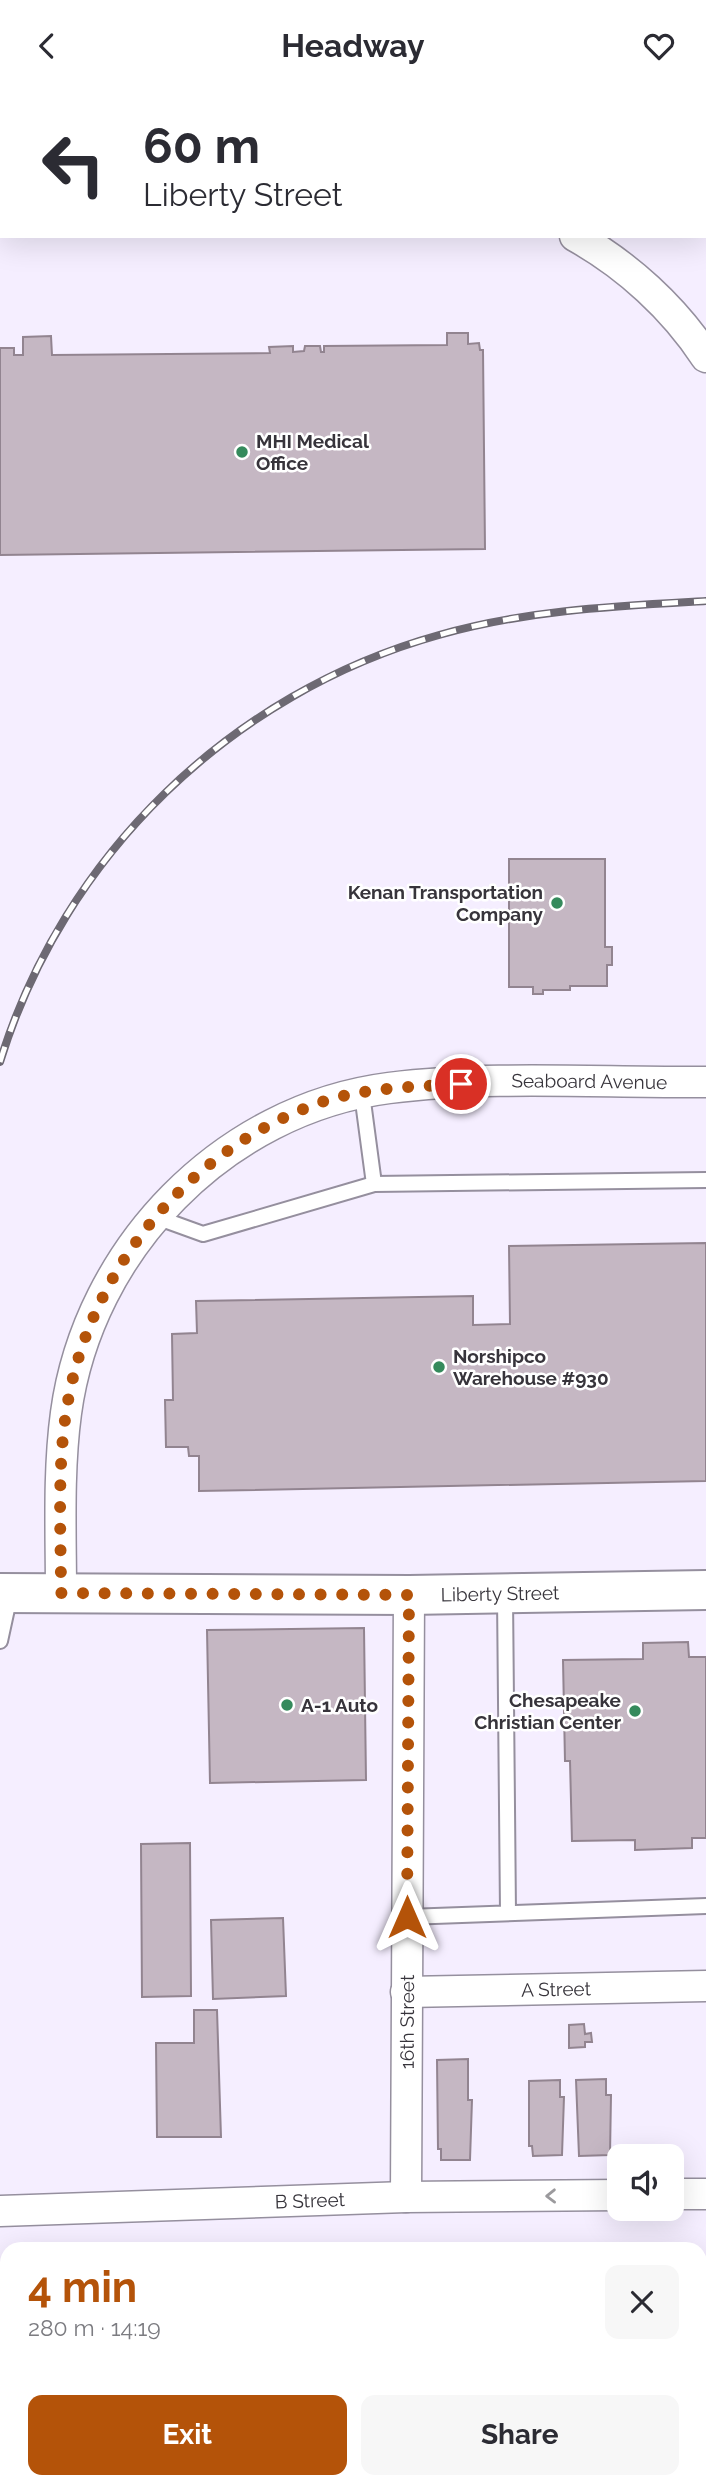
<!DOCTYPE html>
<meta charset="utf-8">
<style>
:root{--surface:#fff;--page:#f7f7f7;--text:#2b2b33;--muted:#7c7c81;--accent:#b45309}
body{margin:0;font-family:Raleway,sans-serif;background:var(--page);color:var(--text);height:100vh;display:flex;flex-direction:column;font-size:26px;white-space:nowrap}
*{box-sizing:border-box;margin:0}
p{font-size:23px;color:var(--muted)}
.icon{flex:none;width:38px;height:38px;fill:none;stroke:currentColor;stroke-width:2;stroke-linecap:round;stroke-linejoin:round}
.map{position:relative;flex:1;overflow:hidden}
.drawer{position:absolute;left:0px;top:2151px;width:707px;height:247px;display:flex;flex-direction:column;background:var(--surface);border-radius:21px 21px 0 0;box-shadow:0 7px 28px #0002}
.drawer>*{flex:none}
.banner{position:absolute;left:0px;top:0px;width:707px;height:147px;box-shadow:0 7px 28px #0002;background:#fff;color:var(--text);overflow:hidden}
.fabs{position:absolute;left:607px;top:2053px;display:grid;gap:14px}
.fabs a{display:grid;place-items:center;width:77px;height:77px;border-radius:14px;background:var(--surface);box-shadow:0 7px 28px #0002;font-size:35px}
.pin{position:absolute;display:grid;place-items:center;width:60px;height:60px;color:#fff;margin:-30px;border:4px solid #fff;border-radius:50%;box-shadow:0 2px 7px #0007}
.me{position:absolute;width:77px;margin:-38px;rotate:0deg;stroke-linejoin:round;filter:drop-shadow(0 0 5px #0008)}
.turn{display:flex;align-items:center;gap:24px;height:147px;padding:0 28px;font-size:32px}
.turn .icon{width:91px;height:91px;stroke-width:2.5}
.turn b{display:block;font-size:49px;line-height:60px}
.round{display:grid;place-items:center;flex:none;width:74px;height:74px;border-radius:14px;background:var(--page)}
.summary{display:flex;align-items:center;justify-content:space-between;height:119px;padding:0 28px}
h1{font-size:42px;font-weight:700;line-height:52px;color:var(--accent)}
.action{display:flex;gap:14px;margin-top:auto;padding:14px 28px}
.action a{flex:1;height:80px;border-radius:14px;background:var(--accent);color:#fff;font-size:28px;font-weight:700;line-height:80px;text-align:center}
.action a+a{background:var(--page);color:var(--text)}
header{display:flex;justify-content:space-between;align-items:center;height:91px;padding:0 28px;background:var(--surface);font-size:32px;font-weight:700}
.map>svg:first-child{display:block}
.building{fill:#c5b7c3;stroke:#928490;stroke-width:2}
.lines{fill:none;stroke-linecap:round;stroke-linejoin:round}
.service-casing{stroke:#958f9e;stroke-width:18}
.minor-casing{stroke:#958f9e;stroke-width:33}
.secondary-casing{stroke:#958f9e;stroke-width:42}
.service{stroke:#fff;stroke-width:14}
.minor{stroke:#fff;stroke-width:30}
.secondary{stroke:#fff;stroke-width:38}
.rail-casing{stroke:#6d6973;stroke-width:8}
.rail{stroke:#fff;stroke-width:5;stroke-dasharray:16;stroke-linecap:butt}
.oneway{stroke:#9b9a9d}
.route{stroke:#b45309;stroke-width:12;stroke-dasharray:0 21.6}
.poi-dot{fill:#358a5c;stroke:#fff;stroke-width:2.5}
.labels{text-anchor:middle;stroke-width:5;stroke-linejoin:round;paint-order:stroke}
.poi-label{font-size:19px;font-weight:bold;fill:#37343b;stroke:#fff;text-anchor:start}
.street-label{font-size:19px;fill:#37343b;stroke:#fff}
</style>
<header><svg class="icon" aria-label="back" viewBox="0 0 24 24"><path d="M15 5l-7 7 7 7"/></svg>Headway<svg class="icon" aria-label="heart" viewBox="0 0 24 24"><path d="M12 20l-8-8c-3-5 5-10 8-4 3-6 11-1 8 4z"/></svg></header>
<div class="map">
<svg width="706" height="2397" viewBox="0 0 706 2397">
<rect width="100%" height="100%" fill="#f5eeff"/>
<path class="building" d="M 447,242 L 468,242 L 468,253 L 479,252 L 480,259 L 483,259 L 485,458 L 0,464 L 0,257 L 14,257 L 14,264 L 23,264 L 23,246 L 51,245 L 52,264 L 270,262 L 269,256 L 293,255 L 293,261 L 304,260 L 305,255 L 320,255 L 321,261 L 324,261 L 324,255 L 447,254 Z
M 509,768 L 605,768 L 605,856 L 612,856 L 612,874 L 607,874 L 607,895 L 570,895 L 570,899 L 543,899 L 543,903 L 533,903 L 533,896 L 509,896 Z
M 706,1152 L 706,1390 L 199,1400 L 199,1365 L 189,1365 L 188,1356 L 166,1356 L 165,1309 L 173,1309 L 172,1243 L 197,1242 L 196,1210 L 473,1205 L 473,1234 L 510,1233 L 509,1155 Z
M 364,1537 L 366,1689 L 210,1692 L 207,1539 Z
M 688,1551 L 689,1566 L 706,1566 L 706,1747 L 692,1747 L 692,1757 L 635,1759 L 635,1749 L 572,1750 L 570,1670 L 565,1670 L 563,1569 L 643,1568 L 643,1552 Z
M 190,1752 L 191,1905 L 142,1906 L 141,1753 Z
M 283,1827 L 286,1905 L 213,1908 L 211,1829 Z
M 194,1919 L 217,1919 L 221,2046 L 157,2046 L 156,1952 L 194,1952 Z
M 584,1933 L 585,1943 L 591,1942 L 592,1951 L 585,1951 L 585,1956 L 569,1957 L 569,1934 Z
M 468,1968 L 468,2009 L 472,2009 L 470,2069 L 441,2069 L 441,2058 L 438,2058 L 437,1969 Z
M 606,1988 L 606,2004 L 611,2004 L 610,2064 L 579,2065 L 576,1989 Z
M 560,1989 L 560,2006 L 564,2006 L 562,2064 L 533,2065 L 532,2055 L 529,2055 L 529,1990 Z"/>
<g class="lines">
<g class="service-casing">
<path id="service" d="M 362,1003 L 374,1093 L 706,1089
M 156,1126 L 203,1143 L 374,1093
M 505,1505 L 508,1822
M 0,1550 L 10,1504
M 407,1826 L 706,1815"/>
</g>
<g class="minor-casing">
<g id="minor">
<path d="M 0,107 L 2,107"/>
<path d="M 575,145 C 627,174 674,217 706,266"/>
<path id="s1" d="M 61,1502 C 61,1443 58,1381 66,1322 C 88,1158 224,1018 389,997 C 493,984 601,992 706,991"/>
<path id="s2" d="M 406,1901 L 706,1895"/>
<path d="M 672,2103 L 706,2103"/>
<path id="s3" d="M 406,2106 L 409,1504"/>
<path id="s4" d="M 0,2120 L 406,2106 L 620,2104"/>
</g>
</g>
<g class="secondary-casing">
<g id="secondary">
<path id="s5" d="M 0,1502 L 409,1504 L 706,1499"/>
</g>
</g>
<use href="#service" class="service"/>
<use href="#minor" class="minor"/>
<use href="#secondary" class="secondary"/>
<g class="rail-casing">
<path id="rail" d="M 0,971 C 63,765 231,602 439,544 C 526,519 617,515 706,510"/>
</g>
<use href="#rail" class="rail"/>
</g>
<defs><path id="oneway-chevron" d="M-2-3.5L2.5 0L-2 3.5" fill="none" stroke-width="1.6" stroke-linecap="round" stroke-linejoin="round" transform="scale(1.75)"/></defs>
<use class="oneway" href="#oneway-chevron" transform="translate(551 2105) rotate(179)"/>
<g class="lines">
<path class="route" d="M 407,1826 L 409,1504 L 61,1502 C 61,1443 57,1380 66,1322 C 87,1181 188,1056 325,1010 C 368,996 416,996 461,993"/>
</g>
<g class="poi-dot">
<circle cx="242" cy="361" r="7"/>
<circle cx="557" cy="812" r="7"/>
<circle cx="439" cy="1276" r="7"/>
<circle cx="287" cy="1614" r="7"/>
<circle cx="635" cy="1620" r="7"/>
</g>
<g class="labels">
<g class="poi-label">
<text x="256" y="357">MHI Medical<tspan x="256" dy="22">Office</tspan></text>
<text x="543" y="808" text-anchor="end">Kenan Transportation<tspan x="543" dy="22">Company</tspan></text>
<text x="453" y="1272">Norshipco<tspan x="453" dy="22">Warehouse #930</tspan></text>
<text x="621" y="1616" text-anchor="end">Chesapeake<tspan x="621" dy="22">Christian Center</tspan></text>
<text x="301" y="1621">A-1 Auto</text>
</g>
<g class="street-label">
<text dy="7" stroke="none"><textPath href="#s1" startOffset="872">Seaboard Avenue</textPath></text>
<text dy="7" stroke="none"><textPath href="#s5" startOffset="500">Liberty Street</textPath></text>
<text dy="7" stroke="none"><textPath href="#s2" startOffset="150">A Street</textPath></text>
<text dy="7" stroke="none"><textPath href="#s3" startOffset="175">16th Street</textPath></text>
<text dy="7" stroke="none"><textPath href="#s4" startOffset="310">B Street</textPath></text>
</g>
</g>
</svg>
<div class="fabs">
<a><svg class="icon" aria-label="sound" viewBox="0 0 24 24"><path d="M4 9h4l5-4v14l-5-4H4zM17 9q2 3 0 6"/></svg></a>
</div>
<div class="pin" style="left:461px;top:993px;background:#d93025"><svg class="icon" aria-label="arrive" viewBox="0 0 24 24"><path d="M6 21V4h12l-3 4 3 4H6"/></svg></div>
<svg class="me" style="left:407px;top:1826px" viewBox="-20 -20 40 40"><path d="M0-17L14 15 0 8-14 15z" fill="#b45309" stroke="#fff" stroke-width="4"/></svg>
<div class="banner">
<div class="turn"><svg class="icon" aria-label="left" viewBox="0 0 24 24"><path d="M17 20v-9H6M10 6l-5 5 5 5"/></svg><div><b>60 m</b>Liberty Street</div></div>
</div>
<section class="drawer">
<div class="summary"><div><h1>4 min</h1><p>280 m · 14:19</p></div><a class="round"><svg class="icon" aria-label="close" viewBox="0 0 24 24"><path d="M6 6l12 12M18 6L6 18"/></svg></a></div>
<div class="action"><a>Exit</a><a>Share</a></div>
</section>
</div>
